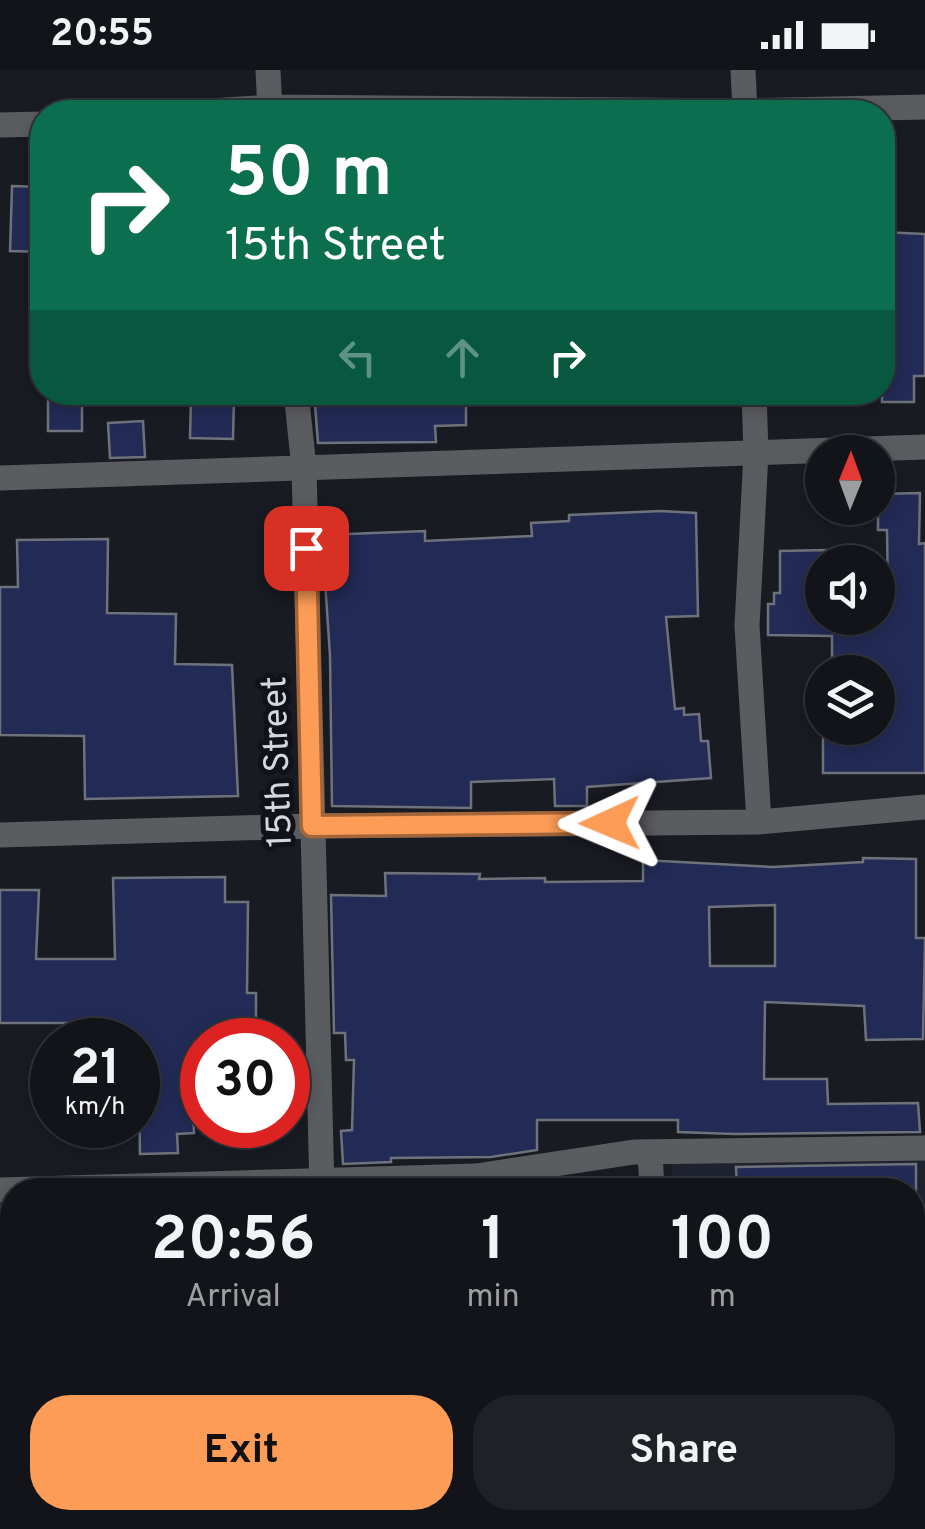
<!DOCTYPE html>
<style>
:root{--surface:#13141a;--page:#202127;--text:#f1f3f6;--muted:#9d9ea2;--line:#323339;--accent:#fd9c56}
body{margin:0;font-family:Overpass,sans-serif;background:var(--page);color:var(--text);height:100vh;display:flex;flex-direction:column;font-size:38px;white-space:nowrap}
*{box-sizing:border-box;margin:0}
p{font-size:32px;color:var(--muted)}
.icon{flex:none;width:55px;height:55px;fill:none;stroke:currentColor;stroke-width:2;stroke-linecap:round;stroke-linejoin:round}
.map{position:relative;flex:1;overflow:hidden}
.details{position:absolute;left:0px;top:1108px;width:925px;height:352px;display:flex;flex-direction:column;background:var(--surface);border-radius:40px 40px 0 0;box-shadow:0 5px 15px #0003,0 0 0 2px var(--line)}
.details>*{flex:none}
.banner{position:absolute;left:30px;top:30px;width:865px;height:305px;border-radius:40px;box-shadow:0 5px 15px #0003,0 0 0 2px var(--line);background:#0b6e4f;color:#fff;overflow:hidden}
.needle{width:65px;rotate:1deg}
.controls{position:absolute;left:805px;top:365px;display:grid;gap:20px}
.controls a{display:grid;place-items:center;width:90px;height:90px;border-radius:50%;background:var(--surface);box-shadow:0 5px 15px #0003,0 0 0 2px var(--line);font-size:50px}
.speed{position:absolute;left:30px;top:948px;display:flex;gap:20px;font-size:50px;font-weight:700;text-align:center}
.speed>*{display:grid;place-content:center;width:130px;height:130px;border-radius:50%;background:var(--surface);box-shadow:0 5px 15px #0003,0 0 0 2px var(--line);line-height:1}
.speed small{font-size:25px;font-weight:400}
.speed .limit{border:15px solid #d22;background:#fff;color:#111}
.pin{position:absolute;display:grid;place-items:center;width:85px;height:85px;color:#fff;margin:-42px;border-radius:20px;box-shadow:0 5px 15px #0006}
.me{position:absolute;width:110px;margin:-55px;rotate:269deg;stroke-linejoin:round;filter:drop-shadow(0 0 8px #0008)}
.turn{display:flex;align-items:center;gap:35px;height:210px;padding:0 30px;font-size:45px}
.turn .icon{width:130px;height:130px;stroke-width:2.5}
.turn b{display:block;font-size:70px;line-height:85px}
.lanes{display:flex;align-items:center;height:95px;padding:0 30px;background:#0003;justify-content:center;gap:50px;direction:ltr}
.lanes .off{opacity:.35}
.eta{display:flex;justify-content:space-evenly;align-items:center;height:170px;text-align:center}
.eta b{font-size:60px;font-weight:700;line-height:70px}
.button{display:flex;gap:20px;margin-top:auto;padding:20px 30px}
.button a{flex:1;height:115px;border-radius:40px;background:var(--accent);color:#111;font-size:40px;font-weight:700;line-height:115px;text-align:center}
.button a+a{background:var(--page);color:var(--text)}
.status{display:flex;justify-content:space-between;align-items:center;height:70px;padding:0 50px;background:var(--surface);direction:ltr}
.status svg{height:28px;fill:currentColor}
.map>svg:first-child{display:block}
.built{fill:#1f2330}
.building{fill:#222b55;stroke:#6e727b;stroke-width:2.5;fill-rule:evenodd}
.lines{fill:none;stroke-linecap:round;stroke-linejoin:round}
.minor{stroke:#5b5c60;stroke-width:25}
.route-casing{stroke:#a46538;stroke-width:25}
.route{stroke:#fd9c56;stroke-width:18}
.labels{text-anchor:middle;stroke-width:10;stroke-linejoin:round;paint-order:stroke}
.street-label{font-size:35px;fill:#d5d7dc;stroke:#10121a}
</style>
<div class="status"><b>20:55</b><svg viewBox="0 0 49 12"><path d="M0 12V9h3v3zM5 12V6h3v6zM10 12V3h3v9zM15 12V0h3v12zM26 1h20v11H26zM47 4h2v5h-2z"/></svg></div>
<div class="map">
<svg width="925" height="1459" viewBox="0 0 925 1459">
<rect width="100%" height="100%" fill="#191b23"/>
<path class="built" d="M 925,1075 L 925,1448 L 912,1447 L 912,1120 L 672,1120 L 672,1084 Z"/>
<path class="building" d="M 12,116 L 42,117 L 42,182 L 10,181 Z
M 882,162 L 925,164 L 925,306 L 914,306 L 914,332 L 882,332 Z
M 48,322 L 82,322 L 82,361 L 48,361 Z
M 314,322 L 466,323 L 466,355 L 435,356 L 436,372 L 318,373 Z
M 191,327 L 234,328 L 233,369 L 190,368 Z
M 143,351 L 145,387 L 110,388 L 108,353 Z
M 920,423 L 919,474 L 925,473 L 925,703 L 823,703 L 823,658 L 878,658 L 878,602 L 832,602 L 832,566 L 768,565 L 768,534 L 774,534 L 774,523 L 780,523 L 780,481 L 826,480 L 822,548 L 878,548 L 878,527 L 888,527 L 887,460 L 878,460 L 878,424 Z
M 661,441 L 696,443 L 698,546 L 666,547 L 675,639 L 684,638 L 684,645 L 699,644 L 701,671 L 708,671 L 711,708 L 587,717 L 587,736 L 555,736 L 554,709 L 471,712 L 471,738 L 332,736 L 330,586 L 322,465 L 425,461 L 425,471 L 532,466 L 531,453 L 569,451 L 569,445 Z
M 108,469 L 107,543 L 176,544 L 175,594 L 232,595 L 238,726 L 85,729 L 84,666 L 0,665 L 0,517 L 18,517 L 17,470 Z
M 863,788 L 916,789 L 916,868 L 925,868 L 923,969 L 866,970 L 864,936 L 765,932 L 764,1009 L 827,1009 L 828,1034 L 918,1033 L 920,1062 L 734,1064 L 678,1062 L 678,1050 L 537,1050 L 537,1080 L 491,1087 L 391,1088 L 391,1092 L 343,1094 L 341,1061 L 352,1060 L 354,990 L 346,990 L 345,963 L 334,963 L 331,825 L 386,826 L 385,803 L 480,804 L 479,809 L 545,808 L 545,812 L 643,811 L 643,790 L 773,797 L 863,792 ZM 775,835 L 775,896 L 710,896 L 709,837 Z
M 225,807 L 225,832 L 248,832 L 247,923 L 256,923 L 256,966 L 202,970 L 202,1022 L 192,1022 L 194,1063 L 177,1064 L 178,1083 L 140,1084 L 138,970 L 67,970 L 67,953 L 0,953 L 0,820 L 39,820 L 36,889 L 115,889 L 113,808 Z
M 916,1094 L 916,1120 L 737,1120 L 736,1097 Z"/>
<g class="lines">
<path class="minor" d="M 268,0 L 270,42
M 743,0 L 745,42
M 193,42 L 270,37 L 745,41 L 925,37
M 0,55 L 42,54
M 296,322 L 304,398 L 322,1120
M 754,322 L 756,383 L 747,556 L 759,752
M 0,408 L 925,377
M 0,765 L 312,756 L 759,752 L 925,737
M 650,1082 L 652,1120
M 0,1120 L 476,1106 L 634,1082 L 925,1078
M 242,1459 L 332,1455 L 671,1459
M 870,1459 L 925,1454"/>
</g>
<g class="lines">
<g class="route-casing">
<path id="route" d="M 306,478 L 312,756 L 610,753"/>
</g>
<use href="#route" class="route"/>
</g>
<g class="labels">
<g class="street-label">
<text transform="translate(276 692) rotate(-92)" y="12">15th Street</text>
</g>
</g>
</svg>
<div class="controls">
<a><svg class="needle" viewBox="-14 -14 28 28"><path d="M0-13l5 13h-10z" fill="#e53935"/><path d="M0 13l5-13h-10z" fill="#9d9ea2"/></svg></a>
<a><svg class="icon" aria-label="sound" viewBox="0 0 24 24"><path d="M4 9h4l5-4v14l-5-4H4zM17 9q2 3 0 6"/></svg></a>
<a><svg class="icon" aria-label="layers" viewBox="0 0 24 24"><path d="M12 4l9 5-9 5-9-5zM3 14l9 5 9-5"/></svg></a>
</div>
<div class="speed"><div>21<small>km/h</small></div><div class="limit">30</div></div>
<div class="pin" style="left:306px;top:478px;background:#d93025"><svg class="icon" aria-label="arrive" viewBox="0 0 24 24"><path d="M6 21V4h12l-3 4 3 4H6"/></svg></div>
<svg class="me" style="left:610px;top:753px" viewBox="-20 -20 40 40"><path d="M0-17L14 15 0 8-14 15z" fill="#fd9c56" stroke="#fff" stroke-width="4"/></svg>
<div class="banner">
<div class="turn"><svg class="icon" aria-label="right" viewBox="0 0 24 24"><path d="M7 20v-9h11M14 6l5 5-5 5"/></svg><div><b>50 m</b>15th Street</div></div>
<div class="lanes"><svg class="icon off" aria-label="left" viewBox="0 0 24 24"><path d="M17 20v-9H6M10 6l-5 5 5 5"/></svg><svg class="icon off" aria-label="ahead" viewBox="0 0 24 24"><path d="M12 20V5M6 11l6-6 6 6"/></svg><svg class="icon" aria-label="right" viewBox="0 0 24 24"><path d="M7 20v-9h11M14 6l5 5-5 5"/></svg></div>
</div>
<section class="details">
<div class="eta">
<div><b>20:56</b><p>Arrival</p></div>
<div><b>1</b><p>min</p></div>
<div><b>100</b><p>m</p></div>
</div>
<div class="button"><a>Exit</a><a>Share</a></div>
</section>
</div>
